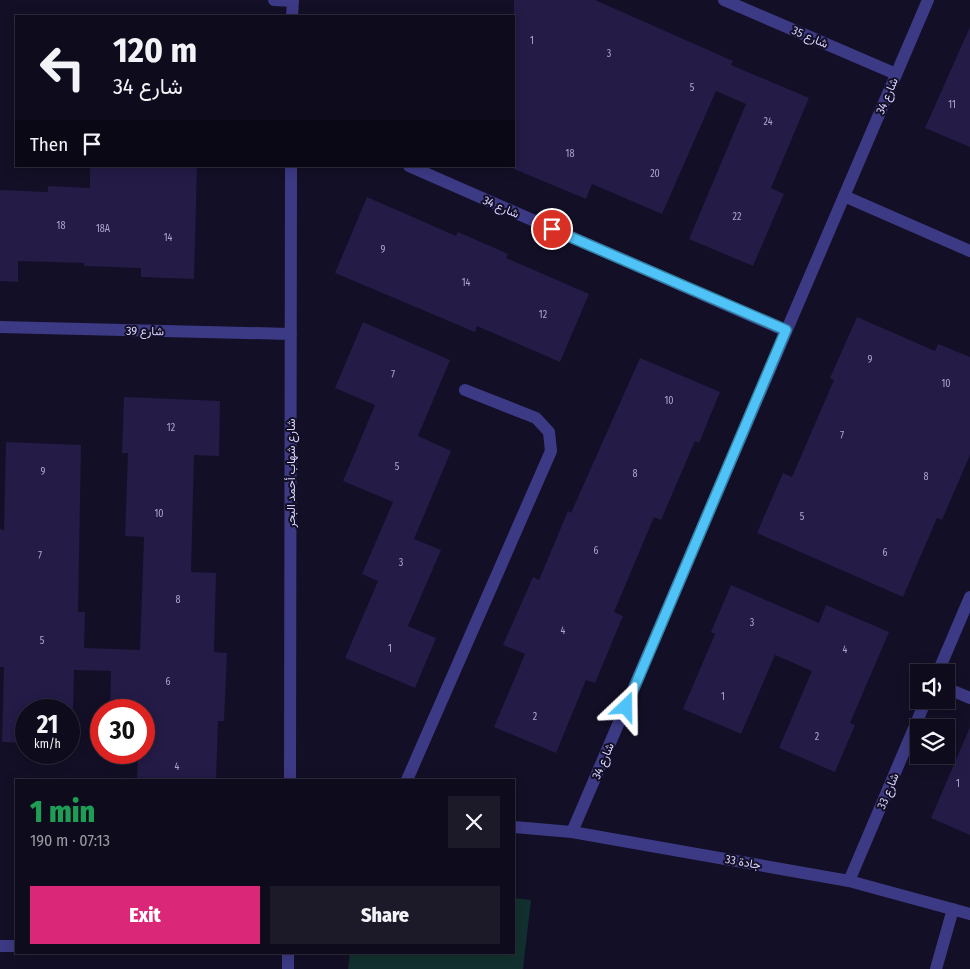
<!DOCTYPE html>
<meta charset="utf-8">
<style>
:root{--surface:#0e0b1c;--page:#1c1929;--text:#f1f3f6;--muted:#9b9ba3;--line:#2e2b3b;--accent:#db2777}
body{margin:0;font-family:"Fira Sans Condensed",Vazirmatn,sans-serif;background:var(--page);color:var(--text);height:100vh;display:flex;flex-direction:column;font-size:19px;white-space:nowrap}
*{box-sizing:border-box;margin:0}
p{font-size:16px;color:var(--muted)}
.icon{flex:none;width:28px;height:28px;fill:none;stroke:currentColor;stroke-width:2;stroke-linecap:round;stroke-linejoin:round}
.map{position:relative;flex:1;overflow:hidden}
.details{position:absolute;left:15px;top:779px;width:500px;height:175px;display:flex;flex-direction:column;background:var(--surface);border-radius:0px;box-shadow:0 2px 12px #0003,0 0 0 1px var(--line)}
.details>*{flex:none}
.top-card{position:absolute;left:15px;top:15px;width:500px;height:152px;border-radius:0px;box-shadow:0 2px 12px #0003,0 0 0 1px var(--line);background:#0e0b1c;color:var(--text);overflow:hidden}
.controls{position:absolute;left:910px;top:664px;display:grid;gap:10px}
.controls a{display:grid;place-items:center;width:45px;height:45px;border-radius:0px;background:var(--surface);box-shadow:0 2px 12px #0003,0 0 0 1px var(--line);font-size:25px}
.speed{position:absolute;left:15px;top:699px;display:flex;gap:10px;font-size:25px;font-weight:700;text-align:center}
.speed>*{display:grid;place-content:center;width:65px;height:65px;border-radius:50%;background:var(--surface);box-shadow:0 2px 12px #0003,0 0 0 1px var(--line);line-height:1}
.speed small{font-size:12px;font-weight:400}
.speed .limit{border:8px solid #d22;background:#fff;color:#111}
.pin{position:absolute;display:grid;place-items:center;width:42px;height:42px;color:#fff;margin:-21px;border:2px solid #fff;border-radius:50%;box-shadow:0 1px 5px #0007}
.me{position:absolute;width:55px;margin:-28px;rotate:23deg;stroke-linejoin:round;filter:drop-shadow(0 0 4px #0008)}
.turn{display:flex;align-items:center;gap:18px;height:105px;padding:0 15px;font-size:22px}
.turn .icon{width:65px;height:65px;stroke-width:2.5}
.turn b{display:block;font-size:35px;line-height:42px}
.then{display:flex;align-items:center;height:48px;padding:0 15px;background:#0003;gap:10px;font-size:19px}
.round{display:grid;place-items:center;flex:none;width:52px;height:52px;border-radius:0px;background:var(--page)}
.headline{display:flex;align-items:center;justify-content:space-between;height:85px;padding:0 15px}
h1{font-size:30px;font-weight:800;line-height:38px;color:#1e9e55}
.button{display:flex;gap:10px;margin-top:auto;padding:10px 15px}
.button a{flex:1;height:58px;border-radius:0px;background:var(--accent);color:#fff;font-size:20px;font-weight:800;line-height:58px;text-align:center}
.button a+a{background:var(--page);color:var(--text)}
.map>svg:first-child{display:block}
.green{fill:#12302f}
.building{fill:#241b47}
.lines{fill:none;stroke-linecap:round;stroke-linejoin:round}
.minor{stroke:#3d3a85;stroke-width:12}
.route-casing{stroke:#337fa1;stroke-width:12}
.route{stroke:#4fc3f7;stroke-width:9}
.labels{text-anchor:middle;stroke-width:4;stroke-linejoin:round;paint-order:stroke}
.number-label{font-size:10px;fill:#aca6d1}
.street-label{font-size:12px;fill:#d9d4ff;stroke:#130f26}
</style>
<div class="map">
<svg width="970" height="969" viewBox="0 0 970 969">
<rect width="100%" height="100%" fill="#130f26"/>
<path class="green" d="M 514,898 L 531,900 L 523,969 L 348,969 L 350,953 L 514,952 Z"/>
<path class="building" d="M 514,0 L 595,0 L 733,61 L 731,65 L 809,98 L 771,188 L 784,194 L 753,266 L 689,239 L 746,104 L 716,91 L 662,214 L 592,184 L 586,199 L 514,169 Z
M 970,27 L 970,147 L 925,128 Z
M 90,166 L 197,166 L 194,279 L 141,277 L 141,268 L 84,266 L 84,263 L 18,261 L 18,282 L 0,281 L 0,190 L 48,192 L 48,186 L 90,188 Z
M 367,197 L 456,236 L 458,232 L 508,254 L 506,258 L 589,294 L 560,362 L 477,326 L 475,332 L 335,273 Z
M 857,317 L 935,351 L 938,344 L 970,357 L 970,455 L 942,520 L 937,518 L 903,597 L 757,533 L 783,473 L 792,477 L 834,380 L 830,378 Z
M 363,322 L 450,360 L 418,436 L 451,451 L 414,539 L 441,550 L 408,626 L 436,638 L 415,688 L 345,658 L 378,581 L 362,574 L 393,502 L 343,481 L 375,405 L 335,388 Z
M 640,358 L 720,392 L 699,443 L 695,441 L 661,520 L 654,517 L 614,612 L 623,616 L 595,683 L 586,680 L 556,753 L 494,727 L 525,654 L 503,645 L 533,577 L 539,580 L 568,511 L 571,513 Z
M 124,397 L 220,401 L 219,456 L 194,455 L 191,572 L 216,573 L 214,652 L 227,653 L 224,721 L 218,721 L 216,780 L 137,780 L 138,752 L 144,752 L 144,710 L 110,710 L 111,671 L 74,670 L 73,710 L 26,710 L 26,743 L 2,742 L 4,667 L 0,667 L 0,529 L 4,530 L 6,442 L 81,445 L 78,612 L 85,612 L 84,648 L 140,650 L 144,537 L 125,536 L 128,453 L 122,453 Z
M 731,585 L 819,623 L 826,605 L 889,632 L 850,723 L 855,725 L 835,772 L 779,748 L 812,671 L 775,655 L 741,734 L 683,709 L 715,634 L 711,632 Z
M 970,727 L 970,835 L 931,818 Z"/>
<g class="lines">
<path class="minor" d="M 274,0 L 293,1
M 724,0 L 896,74
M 292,16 L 293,0
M 409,166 L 786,331
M 844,196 L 970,251
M 0,327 L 291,334
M 938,672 L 970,597
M 946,688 L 970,698
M 290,780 L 291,166
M 407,780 L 551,451 L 549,432 L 536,418 L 465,390
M 514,827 L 572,832 L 849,881 L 970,914
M 572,832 L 928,0
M 849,881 L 926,700
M 0,946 L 16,946
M 288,969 L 288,952
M 936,969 L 953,909"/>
</g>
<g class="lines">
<g class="route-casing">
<path id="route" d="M 552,229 L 786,330 L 626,707"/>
</g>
<use href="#route" class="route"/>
</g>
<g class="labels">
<g class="number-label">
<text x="532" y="44">1</text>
<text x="609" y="57">3</text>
<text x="692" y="91">5</text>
<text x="952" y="108">11</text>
<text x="768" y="125">24</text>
<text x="570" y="157">18</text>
<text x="655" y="177">20</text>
<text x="737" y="220">22</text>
<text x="61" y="229">18</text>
<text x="103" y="232">18A</text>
<text x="168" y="241">14</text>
<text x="383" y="253">9</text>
<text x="466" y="286">14</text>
<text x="543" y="318">12</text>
<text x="870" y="363">9</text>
<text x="393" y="378">7</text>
<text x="946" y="387">10</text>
<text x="669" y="404">10</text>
<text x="171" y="431">12</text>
<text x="842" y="439">7</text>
<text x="397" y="470">5</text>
<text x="43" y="475">9</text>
<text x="635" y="477">8</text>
<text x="926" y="480">8</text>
<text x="159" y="517">10</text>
<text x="802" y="520">5</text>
<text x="596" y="554">6</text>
<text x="885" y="556">6</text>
<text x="40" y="559">7</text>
<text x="401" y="566">3</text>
<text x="178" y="603">8</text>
<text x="752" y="626">3</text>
<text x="563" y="634">4</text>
<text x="42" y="644">5</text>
<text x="390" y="652">1</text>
<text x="845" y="653">4</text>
<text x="168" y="685">6</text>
<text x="723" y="700">1</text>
<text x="535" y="720">2</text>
<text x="817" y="740">2</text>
<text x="177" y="770">4</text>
<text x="958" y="787">1</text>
</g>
<g class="street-label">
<text transform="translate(810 37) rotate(23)" y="4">شارع 35</text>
<text transform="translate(887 96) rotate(-67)" y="4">شارع 34</text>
<text transform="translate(501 207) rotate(23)" y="4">شارع 34</text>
<text transform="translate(145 331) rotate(1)" y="4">شارع 39</text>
<text transform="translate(291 473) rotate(-90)" y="4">شارع شهاب أحمد البحر</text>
<text transform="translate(603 761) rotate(-67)" y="4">شارع 34</text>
<text transform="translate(888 791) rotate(-67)" y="4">شارع 33</text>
<text transform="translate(743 862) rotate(10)" y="4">جادة 33</text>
</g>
</g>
</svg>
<div class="controls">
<a><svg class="icon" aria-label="sound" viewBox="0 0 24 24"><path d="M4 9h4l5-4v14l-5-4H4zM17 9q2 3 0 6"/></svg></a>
<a><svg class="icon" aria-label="layers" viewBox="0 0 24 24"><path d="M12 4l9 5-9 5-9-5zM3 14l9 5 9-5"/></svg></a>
</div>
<div class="speed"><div>21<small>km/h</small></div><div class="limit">30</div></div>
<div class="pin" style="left:552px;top:229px;background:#d93025"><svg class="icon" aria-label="arrive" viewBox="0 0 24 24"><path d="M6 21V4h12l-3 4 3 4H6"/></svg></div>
<svg class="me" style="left:626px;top:707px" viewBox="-20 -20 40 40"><path d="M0-17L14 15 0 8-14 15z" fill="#4fc3f7" stroke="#fff" stroke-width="4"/></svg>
<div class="top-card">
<div class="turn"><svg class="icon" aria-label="left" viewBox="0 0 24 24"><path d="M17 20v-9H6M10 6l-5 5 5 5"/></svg><div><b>120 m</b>شارع 34</div></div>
<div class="then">Then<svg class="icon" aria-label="arrive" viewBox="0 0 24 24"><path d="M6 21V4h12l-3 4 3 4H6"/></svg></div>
</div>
<section class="details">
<div class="headline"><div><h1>1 min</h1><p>190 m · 07:13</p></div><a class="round"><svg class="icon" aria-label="close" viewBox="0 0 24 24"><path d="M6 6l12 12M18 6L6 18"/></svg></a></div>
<div class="button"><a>Exit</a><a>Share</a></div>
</section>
</div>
